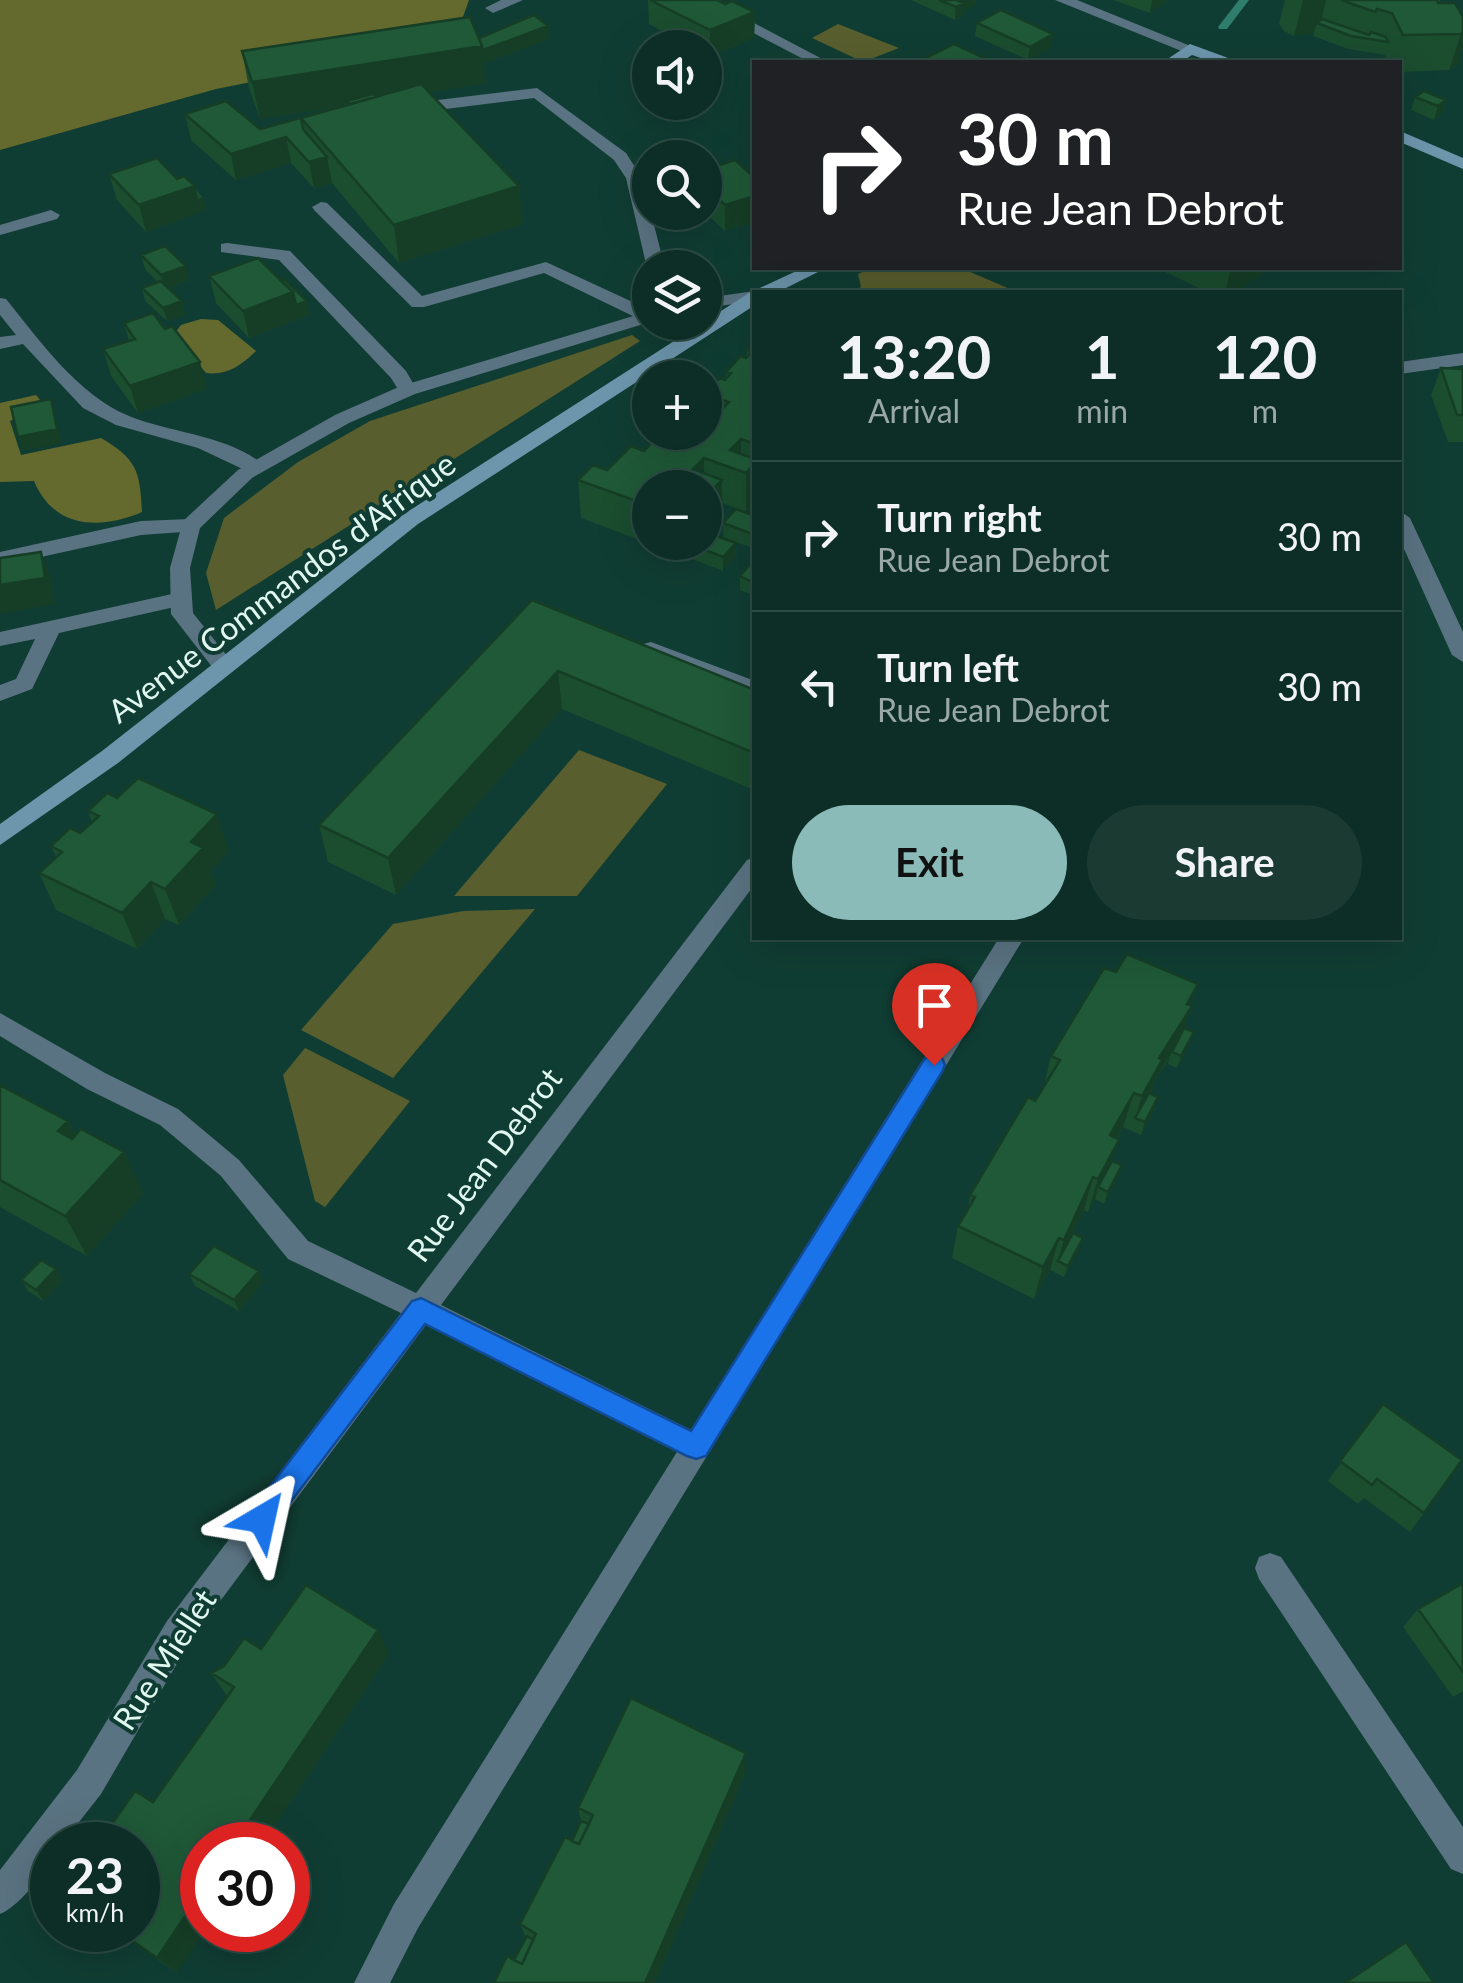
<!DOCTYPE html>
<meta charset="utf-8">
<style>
:root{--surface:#0c2e26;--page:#1a3a32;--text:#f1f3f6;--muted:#9aa8a7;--line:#2c4a43;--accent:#8bbbb9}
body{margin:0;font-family:Lato,sans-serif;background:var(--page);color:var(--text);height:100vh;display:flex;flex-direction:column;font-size:38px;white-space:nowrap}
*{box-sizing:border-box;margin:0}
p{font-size:32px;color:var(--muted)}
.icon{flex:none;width:55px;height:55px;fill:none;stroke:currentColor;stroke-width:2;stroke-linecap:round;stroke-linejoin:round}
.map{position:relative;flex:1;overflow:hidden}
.details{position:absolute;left:752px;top:290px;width:650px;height:650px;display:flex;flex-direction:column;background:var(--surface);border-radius:0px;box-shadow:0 10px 40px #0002,0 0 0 2px var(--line)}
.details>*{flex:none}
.guide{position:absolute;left:752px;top:60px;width:650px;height:210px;border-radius:0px;box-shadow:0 10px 40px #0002,0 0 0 2px var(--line);background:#202124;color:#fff;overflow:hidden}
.fabs{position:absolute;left:632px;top:30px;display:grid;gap:20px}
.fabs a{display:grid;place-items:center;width:90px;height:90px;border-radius:50%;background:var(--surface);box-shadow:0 10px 40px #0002,0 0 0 2px var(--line);font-size:50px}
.speed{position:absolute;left:30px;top:1822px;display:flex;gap:20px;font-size:50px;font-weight:700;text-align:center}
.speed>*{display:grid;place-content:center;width:130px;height:130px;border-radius:50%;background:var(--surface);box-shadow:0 10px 40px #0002,0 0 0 2px var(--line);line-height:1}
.speed small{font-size:25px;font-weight:400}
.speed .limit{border:15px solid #d22;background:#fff;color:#111}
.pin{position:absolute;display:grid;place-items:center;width:85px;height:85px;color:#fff;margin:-102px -42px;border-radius:50% 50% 50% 0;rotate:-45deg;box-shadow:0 0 10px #0007}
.pin .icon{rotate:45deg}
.me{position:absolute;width:110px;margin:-55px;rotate:36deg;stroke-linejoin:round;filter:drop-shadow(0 0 8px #0008)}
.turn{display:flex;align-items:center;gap:35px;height:210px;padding:0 40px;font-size:45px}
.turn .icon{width:130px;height:130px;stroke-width:2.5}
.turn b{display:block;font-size:70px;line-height:85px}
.eta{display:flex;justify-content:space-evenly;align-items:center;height:170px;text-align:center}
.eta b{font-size:60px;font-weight:700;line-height:70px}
.button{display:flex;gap:20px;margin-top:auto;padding:20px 40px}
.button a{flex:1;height:115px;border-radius:60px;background:var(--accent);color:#111;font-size:40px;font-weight:700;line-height:115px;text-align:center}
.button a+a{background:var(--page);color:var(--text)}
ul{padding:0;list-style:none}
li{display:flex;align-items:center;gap:30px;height:150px;padding:0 40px;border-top:2px solid var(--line)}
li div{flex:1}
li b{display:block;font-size:38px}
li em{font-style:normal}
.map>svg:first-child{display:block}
.green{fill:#585e2d}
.forest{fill:#646a2e}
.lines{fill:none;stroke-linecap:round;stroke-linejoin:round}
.stream{fill:#2e7e6b;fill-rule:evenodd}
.service{fill:#5a7382;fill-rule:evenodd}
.minor{fill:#5a7382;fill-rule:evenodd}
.tertiary{fill:#5a7382;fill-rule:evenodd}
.secondary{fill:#6d96ad;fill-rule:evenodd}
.wall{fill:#1b4d2f}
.shaded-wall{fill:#163e26}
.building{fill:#1f5937;stroke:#163e26;stroke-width:2.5}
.route{fill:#1a73e8;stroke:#114b97;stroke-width:2.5}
.labels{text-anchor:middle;stroke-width:8;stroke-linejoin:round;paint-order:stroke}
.street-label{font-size:32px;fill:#e1f8f1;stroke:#103d33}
</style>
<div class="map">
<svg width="1463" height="1983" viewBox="0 0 1463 1983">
<rect width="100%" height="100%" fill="#103d33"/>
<path class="green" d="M 838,24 L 899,48 L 863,62 L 812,38 Z
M 872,268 L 961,268 L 1017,292 L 853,292 L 861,287 L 858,274 Z
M 632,335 L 640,341 L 216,610 L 206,573 L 224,518 L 298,462 L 370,421 Z
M 579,750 L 667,784 L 577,896 L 454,896 Z
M 535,909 L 393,1078 L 301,1030 L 393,924 L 463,911 Z
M 305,1048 L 410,1101 L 325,1207 L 315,1201 L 283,1075 Z"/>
<path class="forest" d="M 0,0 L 469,0 L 454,42 L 216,89 L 0,150 Z
M 201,319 L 218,320 L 256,351 C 242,365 226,376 206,373 L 174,334 L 181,325 Z
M 36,395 L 44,405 L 10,421 L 21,455 L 101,438 C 137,459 140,471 142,512 C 100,530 54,529 34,481 L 0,482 L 0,403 Z"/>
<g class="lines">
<path class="stream" d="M 1239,0 L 1249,0 L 1227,29 L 1219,29 L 1218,27 Z"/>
<path class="service" d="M 501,0 L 523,0 L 493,13 L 485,8 Z
M 690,0 L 710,0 L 828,62 L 809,62 Z
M 537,88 L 626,153 L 642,178 L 665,268 L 650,268 L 650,272 L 647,268 L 626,178 L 614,160 L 534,98 L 405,114 L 397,109 L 405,104 Z
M 321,202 L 327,203 L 422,296 L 546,262 L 650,310 L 650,321 L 641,320 L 544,273 L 424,307 L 412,307 L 315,211 L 312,207 Z
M 51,210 L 60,215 L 57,219 L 0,235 L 0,225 Z
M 227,243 L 290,251 L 406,371 L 417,390 L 415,394 L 401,394 L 391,378 L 279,260 L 221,252 L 221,244 Z
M 0,298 L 6,299 C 40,341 78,395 129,416 C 169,433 236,436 266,468 L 256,474 L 249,472 L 198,448 L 116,425 L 83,408 L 23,344 L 0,349 L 0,337 L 16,335 L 0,315 Z
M 190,519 L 197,521 L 197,531 L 141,535 L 0,566 L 0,552 L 141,521 Z
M 181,592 L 188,594 L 192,599 L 188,604 L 59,633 L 32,689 L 0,701 L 0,685 L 16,679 L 35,639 L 0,646 L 0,632 Z
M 651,642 L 755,681 L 755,697 L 643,654 L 640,649 L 643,644 Z"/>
<path class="minor" d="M 755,291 L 762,292 L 755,292 L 755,301 L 705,308 L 705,298 Z
M 650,311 L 650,322 L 415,394 L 349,423 L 252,478 L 200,528 L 190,568 L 193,613 L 232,662 L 235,667 L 232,672 L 216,672 L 171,614 L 170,568 L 183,521 L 238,470 L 335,415 L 401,386 Z
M 1463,353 L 1463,365 L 1400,374 L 1400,362 Z
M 1400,511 L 1410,518 L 1463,632 L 1463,662 L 1452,655 L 1400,540 Z
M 755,857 L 755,884 L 441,1305 L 691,1430 L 999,938 L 1024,938 L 418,1928 L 390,1983 L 354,1983 L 394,1904 L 677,1452 L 426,1325 L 189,1643 L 101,1794 L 61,1845 L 52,1845 C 52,1867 20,1906 0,1914 L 0,1870 L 77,1770 L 167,1621 L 401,1313 L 288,1259 L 221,1176 L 160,1125 L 87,1089 L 0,1036 L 0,1013 L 105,1073 L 178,1109 L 239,1160 L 308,1241 L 416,1293 L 747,860 Z
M 1270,1553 L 1281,1557 L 1463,1827 L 1463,1874 L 1451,1869 L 1259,1579 L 1255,1568 L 1259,1557 Z"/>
<path class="tertiary" d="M 1055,0 L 1077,0 L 1198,49 L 1184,52 Z"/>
<path class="secondary" d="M 1190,44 L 1231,59 L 1233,62 L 1212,62 L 1192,55 L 1181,62 L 1163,62 Z
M 1400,131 L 1463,158 L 1463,169 L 1400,142 Z
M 803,268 L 826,268 L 778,292 L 755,292 L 755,305 L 418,524 L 118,763 L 0,845 L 0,824 L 102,751 L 404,514 L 749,293 Z"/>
</g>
<path class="wall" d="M 648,0 L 726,0 L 726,4 L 755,12 L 754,38 L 710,56 L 705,53 L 705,48 L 694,48 L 649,24 Z
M 911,0 L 976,0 L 975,4 L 964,11 L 963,16 L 955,20 Z
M 1113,0 L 1168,0 L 1150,13 Z
M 1285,0 L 1440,0 L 1440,3 L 1463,17 L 1463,48 L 1458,65 L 1449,70 L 1400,72 L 1400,62 L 1388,62 L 1385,55 L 1348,49 L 1313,36 L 1314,33 L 1294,36 L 1284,31 L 1279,24 Z
M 977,23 L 1052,47 L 1028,60 L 975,36 Z
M 548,26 L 549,39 L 484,63 L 486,83 L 429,92 L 519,186 L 523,224 L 399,263 L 332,183 L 314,188 L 291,163 L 236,180 L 191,140 L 185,114 L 260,129 L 343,106 L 260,119 L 249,88 L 242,51 L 479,38 Z
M 1415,97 L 1446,100 L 1442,114 L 1434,120 L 1411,110 Z
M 735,160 L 725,231 L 705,212 L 705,170 Z
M 109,174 L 177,178 L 195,189 L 203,197 L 206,210 L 146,232 L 117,200 Z
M 141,255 L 189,280 L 168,288 L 182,301 L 185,315 L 167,321 L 145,301 L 142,288 L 158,282 L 145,269 Z
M 1157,268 L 1271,268 L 1234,292 L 1207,292 Z
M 209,276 L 281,281 L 307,301 L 309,315 L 249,338 L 216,303 Z
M 124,323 L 207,389 L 138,413 L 111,376 L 103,349 L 129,341 Z
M 755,342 L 755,501 L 746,512 L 722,503 L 722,518 L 710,532 L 705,530 L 705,488 L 650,488 L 650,542 L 681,542 L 672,552 L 581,518 L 578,480 L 607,470 L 644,451 L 705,432 L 705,394 L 725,380 L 726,372 L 746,358 L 747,350 Z
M 1441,368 L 1463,369 L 1463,442 L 1448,442 L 1431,395 Z
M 755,516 L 755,549 L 723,537 L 723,523 Z
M 687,543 L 736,543 L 736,556 L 723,571 L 687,557 Z
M 755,559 L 755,589 L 750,594 L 740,590 L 740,576 Z
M 532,600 L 755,690 L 755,788 L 754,790 L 562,709 L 396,895 L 328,862 L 319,825 Z
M 88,811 L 229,851 L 211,871 L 216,885 L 179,925 L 165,919 L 137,949 L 56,910 L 39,873 L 56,857 L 51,846 L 80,833 L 92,822 Z
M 1116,972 L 1198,984 L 1184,1028 L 1189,1045 L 1177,1068 L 1168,1064 L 1170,1057 L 1155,1080 L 1151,1094 L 1158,1097 L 1154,1110 L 1141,1135 L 1123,1127 L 1117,1139 L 1112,1161 L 1122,1165 L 1118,1177 L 1104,1204 L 1095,1199 L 1088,1212 L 1084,1210 L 1073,1233 L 1083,1238 L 1079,1249 L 1064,1277 L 1050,1270 L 1034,1299 L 952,1258 L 958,1226 L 968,1209 L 970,1195 L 1044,1086 L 1051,1056 Z
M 0,1085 L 68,1121 L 75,1135 L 144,1193 L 87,1256 L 0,1207 Z
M 56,1269 L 62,1281 L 43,1301 L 28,1291 L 21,1280 Z
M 189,1274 L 263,1282 L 239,1311 L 195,1286 Z
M 1383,1404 L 1424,1513 L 1410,1532 L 1364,1498 L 1358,1504 L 1328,1481 Z
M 1463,1583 L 1463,1691 L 1453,1697 L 1403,1627 L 1418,1609 Z
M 261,1649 L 389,1654 L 262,1845 L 202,1845 L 177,1973 L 115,1930 L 138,1930 L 138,1845 L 118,1845 L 100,1829 L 153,1802 L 227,1696 L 211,1673 Z
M 745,1774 L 655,1983 L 494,1983 L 515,1960 L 526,1938 L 520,1924 L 572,1841 L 581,1821 L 578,1808 Z"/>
<path class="shaded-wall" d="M 722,0 L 726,0 L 726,23 L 755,12 L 754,38 L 710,56 L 710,30 L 719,1 Z
M 961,0 L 976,0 L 975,4 L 964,11 L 963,16 L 955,20 L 956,7 Z
M 1152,0 L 1168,0 L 1150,13 Z
M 1303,0 L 1326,0 L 1320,25 L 1317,23 L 1314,33 L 1294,36 Z
M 548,26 L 549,39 L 484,63 L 486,83 L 351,105 L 347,101 L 348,105 L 260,119 L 252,82 Z
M 1463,32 L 1463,48 L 1458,65 L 1449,70 L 1461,34 Z
M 1053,34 L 1052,47 L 1028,60 L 1030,47 Z
M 1446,100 L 1442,114 L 1434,120 L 1438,106 Z
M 286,137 L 291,163 L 236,180 L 231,154 Z
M 327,157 L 332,183 L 314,188 L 309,162 Z
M 195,186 L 201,212 L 146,232 L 139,205 Z
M 519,186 L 523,224 L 399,263 L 394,225 Z
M 755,196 L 755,222 L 725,231 L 725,205 Z
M 203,197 L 206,210 L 201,212 L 198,199 Z
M 186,266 L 189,280 L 164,289 L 161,275 Z
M 1231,268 L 1271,268 L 1234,292 L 1225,292 Z
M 293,292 L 307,301 L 309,315 L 249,338 L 243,311 Z
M 182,301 L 185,315 L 167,321 L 163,308 Z
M 200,362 L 207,389 L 138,413 L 130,386 Z
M 51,399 L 62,443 L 22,451 L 18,437 Z
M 741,439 L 741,471 L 730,450 Z
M 704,458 L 704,488 L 693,469 Z
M 755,463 L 755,501 L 746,512 L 746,473 Z
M 667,477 L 668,488 L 657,488 Z
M 722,480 L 722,518 L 710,532 L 709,493 Z
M 672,542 L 681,542 L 672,552 Z
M 736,543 L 736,556 L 723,571 L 723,557 Z
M 41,552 L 51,578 L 55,604 L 0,614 L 0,585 Z
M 755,576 L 755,589 L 750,594 L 750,581 Z
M 558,671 L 562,709 L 396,895 L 388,858 Z
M 755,751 L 755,788 L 754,790 L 754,753 Z
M 217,814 L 229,851 L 211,871 L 216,885 L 179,925 L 165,889 L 191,842 Z
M 151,882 L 165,919 L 137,949 L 122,913 Z
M 1198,984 L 1180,1041 L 1172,1052 L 1155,1080 L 1151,1094 L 1135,1118 L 1142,1096 L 1159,1058 Z
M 1194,1032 L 1189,1045 L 1177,1068 L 1181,1056 Z
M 1134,1093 L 1123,1127 L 1100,1169 L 1110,1135 Z
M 1158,1097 L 1154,1110 L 1141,1135 L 1145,1122 Z
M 68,1121 L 90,1163 L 58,1131 Z
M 1119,1140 L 1108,1173 L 1098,1187 L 1095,1199 L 1088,1212 L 1098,1179 Z
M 124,1152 L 144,1193 L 87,1256 L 65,1216 Z
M 1122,1165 L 1118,1177 L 1104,1204 L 1108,1192 Z
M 1093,1177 L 1084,1210 L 1059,1262 L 1058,1261 L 1064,1240 Z
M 1059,1238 L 1050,1270 L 1034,1299 L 1043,1267 Z
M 1083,1238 L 1079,1249 L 1064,1277 L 1068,1266 Z
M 56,1269 L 62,1281 L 43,1301 L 36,1290 Z
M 259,1271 L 263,1282 L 239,1311 L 234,1300 Z
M 378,1630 L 389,1654 L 262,1845 L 233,1845 Z
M 746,1753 L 745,1774 L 655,1983 L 645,1983 Z
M 202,1891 L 202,1930 L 206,1930 L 177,1973 L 157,1958 Z"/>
<path class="building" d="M 650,0 L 722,0 L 719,1 L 725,4 L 732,1 L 755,12 L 710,30 Z
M 939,0 L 961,0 L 959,1 L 964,3 L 956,7 Z
M 1341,0 L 1437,0 L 1438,3 L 1455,3 L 1463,17 L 1463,32 L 1461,34 L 1403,35 L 1392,13 L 1377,9 L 1375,12 Z
M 1001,10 L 1053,34 L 1030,47 L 977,23 Z
M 534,15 L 548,26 L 483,50 L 479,38 Z
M 470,17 L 482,46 L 252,82 L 242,51 Z
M 1322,19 L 1369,35 L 1371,32 L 1386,37 L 1388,42 L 1351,36 L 1317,23 Z
M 954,44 L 993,62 L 924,62 L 920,61 Z
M 421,84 L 519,186 L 394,225 L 301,118 Z
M 1424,91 L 1446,100 L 1438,106 L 1415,97 Z
M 372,94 L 376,97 L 301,118 L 303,129 L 327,157 L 309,162 L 286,137 L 231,154 L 185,114 L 226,101 L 260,129 L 350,104 L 347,101 Z
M 157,158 L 177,179 L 184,176 L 195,186 L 139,205 L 109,174 Z
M 735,160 L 755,178 L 755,196 L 725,205 L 705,186 L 705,170 Z
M 165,246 L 186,266 L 161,275 L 141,255 Z
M 258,258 L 293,292 L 243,311 L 209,276 Z
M 285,280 L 307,301 L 296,305 L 293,292 L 281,281 Z
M 161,281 L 182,301 L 163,308 L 142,288 Z
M 153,313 L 165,329 L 172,326 L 200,362 L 130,386 L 103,349 L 135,339 L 124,323 Z
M 755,342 L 755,444 L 741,439 L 730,450 L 755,459 L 755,463 L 746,473 L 704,458 L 693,469 L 722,480 L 709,493 L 705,492 L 705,488 L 694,488 L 667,477 L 657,488 L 650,488 L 650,506 L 578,480 L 593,465 L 607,470 L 631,446 L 644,451 L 662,432 L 705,432 L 705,409 L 718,413 L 729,402 L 705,394 L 720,378 L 725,380 L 731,373 L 726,372 L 741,356 L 746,358 L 752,352 L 747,350 Z
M 1441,368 L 1463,369 L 1463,415 L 1457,415 Z
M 51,399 L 57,429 L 18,437 L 11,407 Z
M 736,509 L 755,516 L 755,535 L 723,523 Z
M 705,532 L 736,543 L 723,557 L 687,543 L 705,542 Z
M 41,552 L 45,578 L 0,585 L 0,558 Z
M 755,559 L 755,576 L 750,581 L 740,576 Z
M 532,600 L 755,690 L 755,751 L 754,753 L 558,671 L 388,858 L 319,825 Z
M 138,778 L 217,814 L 191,842 L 203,848 L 165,889 L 151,882 L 122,913 L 39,873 L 62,852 L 51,846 L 70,828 L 80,833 L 99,816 L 88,811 L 107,793 L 117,798 Z
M 1127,954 L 1198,984 L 1187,1004 L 1192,1006 L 1159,1058 L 1162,1060 L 1142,1096 L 1134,1093 L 1110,1135 L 1119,1140 L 1098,1179 L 1093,1177 L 1064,1240 L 1059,1238 L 1043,1267 L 958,1226 L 975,1197 L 970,1195 L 1028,1097 L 1035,1101 L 1060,1060 L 1051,1056 L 1104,968 L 1116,972 Z
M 1184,1028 L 1194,1032 L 1181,1056 L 1172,1052 Z
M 0,1085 L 68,1121 L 58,1131 L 72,1139 L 81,1129 L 124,1152 L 65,1216 L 0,1180 Z
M 1149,1093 L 1158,1097 L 1145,1122 L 1135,1118 Z
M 1112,1161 L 1122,1165 L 1108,1192 L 1098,1187 Z
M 1073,1233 L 1083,1238 L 1068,1266 L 1058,1261 Z
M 214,1246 L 259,1271 L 234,1300 L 189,1274 Z
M 41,1260 L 56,1269 L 36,1290 L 21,1280 Z
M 1383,1404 L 1462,1460 L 1424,1513 L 1377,1479 L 1372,1485 L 1340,1461 Z
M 1463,1583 L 1463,1672 L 1418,1609 Z
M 306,1585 L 378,1630 L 233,1845 L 202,1845 L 202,1891 L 157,1958 L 117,1930 L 138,1930 L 138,1845 L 122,1845 L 100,1829 L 114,1821 L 135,1791 L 153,1802 L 234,1687 L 211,1673 L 224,1666 L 244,1638 L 261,1649 Z
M 631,1698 L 746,1753 L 645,1983 L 494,1983 L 507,1956 L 522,1964 L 536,1934 L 520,1924 L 565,1837 L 579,1844 L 593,1815 L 578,1808 Z
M 581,1821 L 589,1824 L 579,1844 L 572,1841 Z
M 527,1936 L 533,1940 L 522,1964 L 514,1960 Z
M 1406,1942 L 1434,1983 L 1345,1983 Z"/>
<path class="route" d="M 934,1056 L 942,1058 L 945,1065 L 942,1072 L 706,1456 L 696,1459 L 687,1456 L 425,1324 L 271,1528 L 262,1532 L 252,1528 L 248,1519 L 252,1510 L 412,1301 L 421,1298 L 691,1431 L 925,1058 Z"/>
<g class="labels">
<g class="street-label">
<text transform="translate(282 588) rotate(-37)" y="11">Avenue Commandos d'Afrique</text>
<text transform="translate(485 1165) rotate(-53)" y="11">Rue Jean Debrot</text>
<text transform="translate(165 1660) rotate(-57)" y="11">Rue Miellet</text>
</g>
</g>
</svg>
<div class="fabs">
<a><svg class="icon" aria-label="sound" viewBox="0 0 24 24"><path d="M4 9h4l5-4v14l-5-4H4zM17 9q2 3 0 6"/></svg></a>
<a><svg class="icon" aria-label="search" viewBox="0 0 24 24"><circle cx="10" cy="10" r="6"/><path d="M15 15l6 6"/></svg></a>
<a><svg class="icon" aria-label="layers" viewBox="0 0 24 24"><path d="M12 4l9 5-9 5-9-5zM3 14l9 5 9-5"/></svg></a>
<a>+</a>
<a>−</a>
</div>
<div class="speed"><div>23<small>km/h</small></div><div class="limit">30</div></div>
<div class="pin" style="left:934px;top:1065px;background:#d93025"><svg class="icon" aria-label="arrive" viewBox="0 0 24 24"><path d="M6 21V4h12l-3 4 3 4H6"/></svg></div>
<svg class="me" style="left:262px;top:1519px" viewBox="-20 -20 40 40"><path d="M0-17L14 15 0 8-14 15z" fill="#1a73e8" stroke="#fff" stroke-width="4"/></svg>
<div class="guide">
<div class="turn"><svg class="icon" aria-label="right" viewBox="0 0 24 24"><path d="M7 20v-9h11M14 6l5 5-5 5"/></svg><div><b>30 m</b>Rue Jean Debrot</div></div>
</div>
<section class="details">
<div class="eta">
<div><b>13:20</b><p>Arrival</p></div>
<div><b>1</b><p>min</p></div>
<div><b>120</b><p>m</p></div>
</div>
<ul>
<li><svg class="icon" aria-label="right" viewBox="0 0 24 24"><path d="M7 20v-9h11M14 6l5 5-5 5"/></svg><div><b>Turn right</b><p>Rue Jean Debrot</p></div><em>30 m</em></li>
<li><svg class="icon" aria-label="left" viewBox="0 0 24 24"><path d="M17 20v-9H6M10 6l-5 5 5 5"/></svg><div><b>Turn left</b><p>Rue Jean Debrot</p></div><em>30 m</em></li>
</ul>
<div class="button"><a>Exit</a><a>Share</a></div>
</section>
</div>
